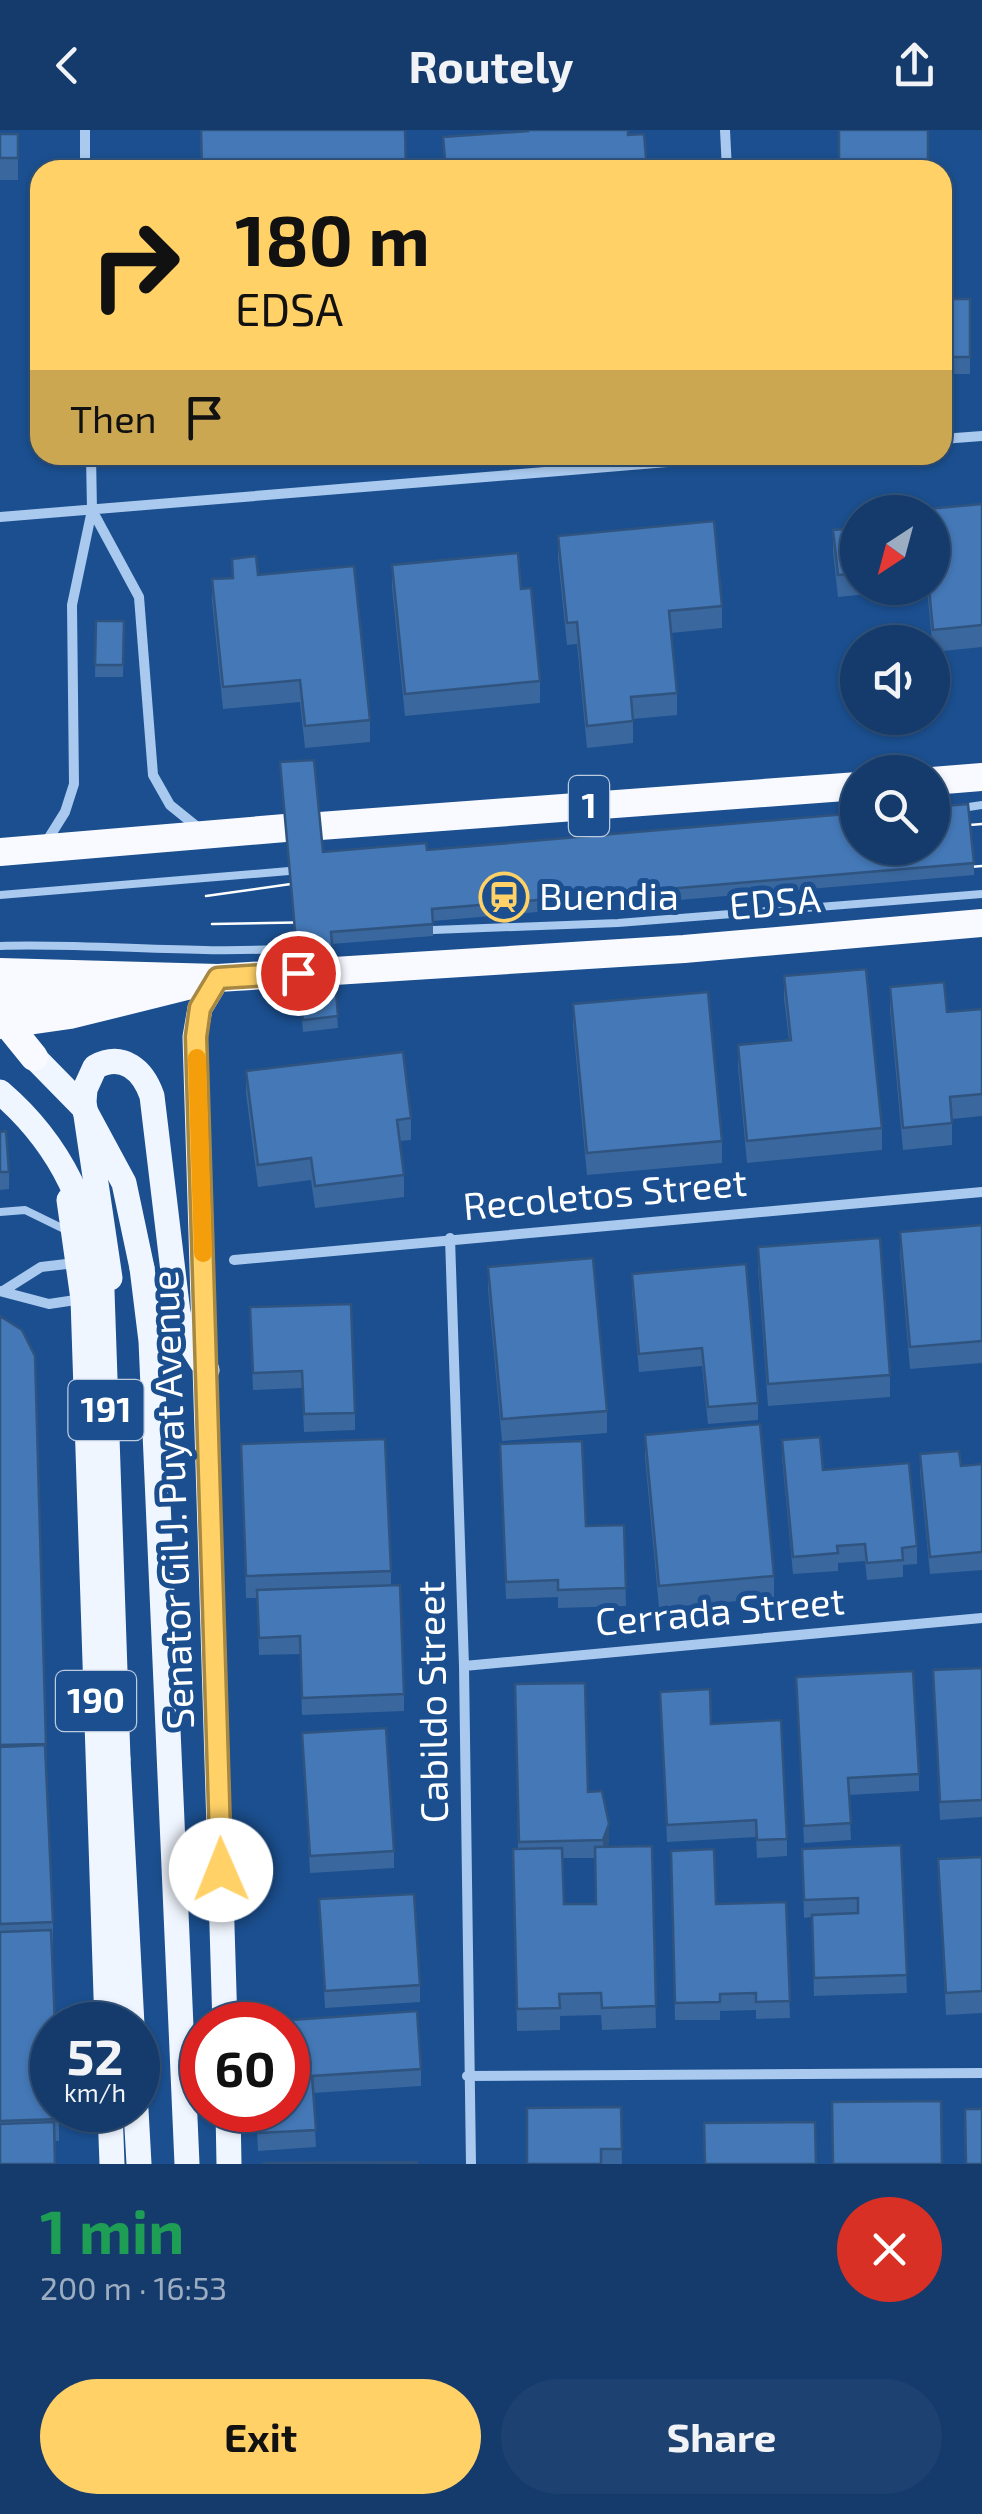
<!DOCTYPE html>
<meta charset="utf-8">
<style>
:root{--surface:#143b6b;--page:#1d4271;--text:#f1f3f6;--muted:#9dadc1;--line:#33557e;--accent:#ffd166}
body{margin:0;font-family:"Exo 2",sans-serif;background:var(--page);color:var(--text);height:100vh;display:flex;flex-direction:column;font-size:38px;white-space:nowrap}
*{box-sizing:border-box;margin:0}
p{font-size:32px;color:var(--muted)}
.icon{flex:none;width:55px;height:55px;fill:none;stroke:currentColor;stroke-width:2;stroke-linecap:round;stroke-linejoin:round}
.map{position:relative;height:2034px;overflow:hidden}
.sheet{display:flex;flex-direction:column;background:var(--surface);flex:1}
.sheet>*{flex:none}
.banner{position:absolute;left:30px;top:30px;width:922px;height:305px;border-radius:30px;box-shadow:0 2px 8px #0004,0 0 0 2px var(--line);background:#ffd166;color:#111;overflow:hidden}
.needle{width:65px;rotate:216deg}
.tools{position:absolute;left:840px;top:365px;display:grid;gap:20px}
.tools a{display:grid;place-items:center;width:110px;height:110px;border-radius:50%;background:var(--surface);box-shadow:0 2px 8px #0004,0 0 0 2px var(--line);font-size:50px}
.speed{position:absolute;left:30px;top:1872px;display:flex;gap:20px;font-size:50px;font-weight:700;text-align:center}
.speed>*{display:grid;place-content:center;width:130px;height:130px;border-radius:50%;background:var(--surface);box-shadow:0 2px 8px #0004,0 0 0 2px var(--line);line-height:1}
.speed small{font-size:25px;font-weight:400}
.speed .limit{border:15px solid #d22;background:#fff;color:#111}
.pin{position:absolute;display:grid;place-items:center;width:85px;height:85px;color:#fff;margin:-42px;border:5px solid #fff;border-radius:50%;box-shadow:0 2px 10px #0007}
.me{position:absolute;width:110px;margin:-55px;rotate:359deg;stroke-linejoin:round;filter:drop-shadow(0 0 8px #0008)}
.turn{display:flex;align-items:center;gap:35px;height:210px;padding:0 40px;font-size:45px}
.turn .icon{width:130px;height:130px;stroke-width:2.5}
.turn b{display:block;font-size:70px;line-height:85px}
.then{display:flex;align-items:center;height:95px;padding:0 40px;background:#0003;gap:20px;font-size:38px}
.round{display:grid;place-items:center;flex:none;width:105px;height:105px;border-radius:52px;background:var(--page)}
.summary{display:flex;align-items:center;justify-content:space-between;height:170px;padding:0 40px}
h1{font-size:60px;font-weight:700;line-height:75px;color:#1e9e55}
.button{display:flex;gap:20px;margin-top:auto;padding:20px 40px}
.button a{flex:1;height:115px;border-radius:60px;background:var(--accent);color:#111;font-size:40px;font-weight:700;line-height:115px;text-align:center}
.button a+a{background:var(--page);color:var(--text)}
header{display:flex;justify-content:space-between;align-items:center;height:130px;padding:0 40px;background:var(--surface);font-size:45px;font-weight:700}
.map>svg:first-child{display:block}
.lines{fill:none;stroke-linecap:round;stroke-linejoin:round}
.service{stroke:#a9c9ee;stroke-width:8}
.minor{stroke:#a9c9ee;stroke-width:10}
.primary{stroke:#f0f6ff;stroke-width:25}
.trunk{stroke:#f8faff;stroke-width:28}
.tram{stroke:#fff;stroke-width:2.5}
.primary-bridge{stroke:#f0f6ff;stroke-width:25}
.trunk-bridge{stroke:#f8faff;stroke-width:28}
.wall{fill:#3a679d;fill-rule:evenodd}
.shaded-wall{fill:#305480}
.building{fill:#4478b7;stroke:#305480;stroke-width:2.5}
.route-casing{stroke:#a68842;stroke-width:25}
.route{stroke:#ffd166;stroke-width:18}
.slow{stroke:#f59e0b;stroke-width:18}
.labels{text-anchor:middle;stroke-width:10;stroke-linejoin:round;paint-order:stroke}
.shield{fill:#1b4f8f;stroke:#bbcadd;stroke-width:2.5}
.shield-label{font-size:35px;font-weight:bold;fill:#fff}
.poi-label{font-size:38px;fill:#fff;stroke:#1b4f8f;text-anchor:start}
.street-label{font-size:38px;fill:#fff;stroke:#1b4f8f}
</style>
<header><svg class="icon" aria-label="back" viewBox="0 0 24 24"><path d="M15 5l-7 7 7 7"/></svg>Routely<svg class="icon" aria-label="share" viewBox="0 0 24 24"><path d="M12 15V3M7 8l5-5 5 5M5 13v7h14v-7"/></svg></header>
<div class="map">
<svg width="982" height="2034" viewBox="0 0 982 2034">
<rect width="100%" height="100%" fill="#1b4f8f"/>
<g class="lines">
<path class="service" d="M 962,678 L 982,675
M 0,765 L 289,741
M 433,800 L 618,793 L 982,764
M 0,816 C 98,813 196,825 294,818
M 0,1082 L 25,1080 L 68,1101"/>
<path class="minor" d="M 85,0 L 85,40
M 725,0 L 727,40
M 942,309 L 982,306
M 92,380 L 139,467 L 153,645 L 170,675 L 201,700
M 0,387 L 752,325
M 45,714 L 65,682 L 74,654 L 72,475 L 92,380 L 91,325
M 450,1108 L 464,1536 L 471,2034
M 234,1130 L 982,1062
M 0,1161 L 49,1174 L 82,1169
M 3,1161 L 41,1137 L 75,1133
M 464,1536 L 982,1488
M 467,1946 L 982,1943"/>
<path class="primary" d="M 218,848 L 200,878 L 195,907 L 225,1895
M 69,1070 L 83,1169 L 107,1895
M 142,1138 L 151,1211 L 187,2034
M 110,1148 L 84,972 L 85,959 L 95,937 C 123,922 143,940 152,966 L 178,1183 L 183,1202 L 207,1240
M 118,1629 L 132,1895
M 110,1980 L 112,2034
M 136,1980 L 139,2034
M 228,1980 L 229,2034"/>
<path class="trunk" d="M 932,651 L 982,647
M 320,696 L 858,656
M 0,722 L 285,698
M 334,841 L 684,819 L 982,793
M 0,842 L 218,848 L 298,843
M 0,870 L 117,859
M 0,895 L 70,885 L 187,856"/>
<path class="tram" d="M 932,698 L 982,694
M 944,739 L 982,736
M 206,766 L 319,750
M 212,794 L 322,792"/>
<path class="primary-bridge" d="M 34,927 L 83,977 L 124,1053 L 142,1138
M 0,962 C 63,1016 90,1080 102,1161 L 118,1629"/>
<path class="trunk-bridge" d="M 0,885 L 34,927"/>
</g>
<path class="wall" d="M 0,4 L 18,4 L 18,50 L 0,50 Z
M 942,169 L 970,169 L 970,244 L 942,244 Z
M 982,374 L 982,517 L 933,522 L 927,458 L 838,467 L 833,422 L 833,400 L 858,398 L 858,458 L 932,458 Z
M 558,406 L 722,476 L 722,498 L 671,503 L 677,563 L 677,585 L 633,589 L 633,613 L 587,618 L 577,514 L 567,515 L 558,428 Z
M 232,429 L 258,445 L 370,590 L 370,612 L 305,618 L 300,572 L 223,579 L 212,471 L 212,449 L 232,448 Z
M 392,435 L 521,459 L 540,551 L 540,573 L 405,586 L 392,457 Z
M 96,491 L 124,491 L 123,547 L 95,547 Z
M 280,632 L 323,722 L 427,720 L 974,733 L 974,745 L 433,791 L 433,806 L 332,814 L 338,898 L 303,902 Z
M 784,846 L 882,998 L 882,1020 L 747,1033 L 738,937 L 738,915 L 789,910 L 784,868 Z
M 890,857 L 947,882 L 982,879 L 982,986 L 952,989 L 952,1015 L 903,1020 L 890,879 Z
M 573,874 L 722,1011 L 722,1033 L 587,1045 L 573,896 Z
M 246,941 L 411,988 L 411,1010 L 400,1011 L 404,1045 L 404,1067 L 315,1078 L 311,1050 L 258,1057 L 246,963 Z
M 0,1002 L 9,1042 L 9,1059 L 0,1060 Z
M 982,1095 L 982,1233 L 910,1239 L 900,1124 L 900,1102 Z
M 758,1117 L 890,1245 L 890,1267 L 768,1276 L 758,1139 Z
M 488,1137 L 607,1281 L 607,1303 L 502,1311 L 488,1159 Z
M 632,1144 L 758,1273 L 758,1290 L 708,1294 L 702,1236 L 639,1242 L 632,1161 Z
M 0,1186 L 46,1614 L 53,1792 L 53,1814 L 51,1814 L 59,1989 L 59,2011 L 54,2011 L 0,2034 Z
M 250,1194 L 355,1283 L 355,1300 L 304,1302 L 302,1258 L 253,1260 Z
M 645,1305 L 774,1446 L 774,1468 L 659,1478 L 645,1327 Z
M 782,1310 L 917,1416 L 917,1434 L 903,1435 L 903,1447 L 867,1450 L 865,1431 L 838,1433 L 838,1441 L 793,1444 L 782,1327 Z
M 241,1314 L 391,1441 L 391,1455 L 404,1564 L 404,1581 L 302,1585 L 300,1524 L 259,1525 L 257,1468 L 246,1468 Z
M 920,1324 L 961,1336 L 982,1334 L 982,1440 L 930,1444 L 920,1342 Z
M 500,1331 L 586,1396 L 624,1395 L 626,1476 L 558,1478 L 558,1467 L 506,1469 Z
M 982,1538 L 982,1687 L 940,1690 L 933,1540 Z
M 796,1547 L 919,1644 L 919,1661 L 849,1665 L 851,1710 L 804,1713 Z
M 515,1554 L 588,1662 L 609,1712 L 607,1717 L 652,1716 L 656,1898 L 602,1900 L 601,1885 L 560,1886 L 560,1900 L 517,1901 L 513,1741 L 518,1719 ZM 563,1728 L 595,1728 L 596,1774 L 564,1774 Z
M 660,1562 L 711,1594 L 787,1709 L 787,1726 L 757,1728 L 756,1707 L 667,1712 Z
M 302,1603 L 394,1721 L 394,1738 L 310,1743 Z
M 901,1715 L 907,1863 L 814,1866 L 812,1787 L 804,1788 L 802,1719 Z
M 671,1721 L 716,1774 L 786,1772 L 790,1888 L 756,1889 L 756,1880 L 720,1881 L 720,1890 L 675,1890 Z
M 982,1727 L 982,1883 L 946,1885 L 938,1729 Z
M 319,1769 L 420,1855 L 420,1872 L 325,1878 Z
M 288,1895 L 421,1939 L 421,1956 L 313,1963 L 316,2017 L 258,2021 L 256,1980 L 288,1980 Z
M 621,1977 L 622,2034 L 527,2034 Z"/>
<path class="shaded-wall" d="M 609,1694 L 609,1712 L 603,1727 L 603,1710 Z"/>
<path class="building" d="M 201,0 L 405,0 L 406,40 L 202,40 Z
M 528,0 L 628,0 L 628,5 L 644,4 L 647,40 L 446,40 L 443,7 L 528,1 Z
M 839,0 L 928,0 L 928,40 L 839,40 Z
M 0,4 L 18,4 L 18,28 L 0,28 Z
M 942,169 L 970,169 L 970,227 L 942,227 Z
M 982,374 L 982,495 L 933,500 L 929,458 L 932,458 L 932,382 L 927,382 L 927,379 Z
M 714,391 L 722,476 L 669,481 L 677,563 L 631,567 L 633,591 L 587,596 L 577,492 L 567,493 L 558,406 Z
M 858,398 L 858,443 L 838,445 L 833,400 Z
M 518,423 L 521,459 L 531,458 L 540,551 L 405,564 L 392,435 Z
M 256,426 L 258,445 L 354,436 L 370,590 L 305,596 L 300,550 L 223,557 L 212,449 L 233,448 L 232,429 Z
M 96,491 L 124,491 L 123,535 L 95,535 Z
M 314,630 L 323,722 L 426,713 L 427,720 L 858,683 L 858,718 L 932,718 L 932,677 L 968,674 L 974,733 L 432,779 L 433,794 L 331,802 L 338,886 L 303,890 L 280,632 Z
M 866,839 L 882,998 L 747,1011 L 738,915 L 791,910 L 784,846 Z
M 944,852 L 947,882 L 982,879 L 982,964 L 950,967 L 952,993 L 903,998 L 890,857 Z
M 708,862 L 722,1011 L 587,1023 L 573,874 Z
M 403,922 L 411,988 L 397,990 L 404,1045 L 315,1056 L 311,1028 L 258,1035 L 246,941 Z
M 6,1001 L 9,1042 L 0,1042 L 0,1002 Z
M 982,1095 L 982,1211 L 910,1217 L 900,1102 Z
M 880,1108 L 890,1245 L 768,1254 L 758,1117 Z
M 593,1128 L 607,1281 L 502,1289 L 488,1137 Z
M 746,1134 L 758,1273 L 708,1277 L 702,1218 L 639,1224 L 632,1144 Z
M 351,1174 L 355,1283 L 304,1284 L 302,1241 L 253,1243 L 250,1177 Z
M 0,1186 L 22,1200 L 35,1226 L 46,1614 L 0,1615 Z
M 760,1294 L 774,1446 L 659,1456 L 645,1305 Z
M 820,1307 L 823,1340 L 909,1333 L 917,1416 L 902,1418 L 903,1430 L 867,1433 L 865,1414 L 837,1416 L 838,1423 L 793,1427 L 782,1310 Z
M 385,1309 L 391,1441 L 246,1446 L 241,1314 Z
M 582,1311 L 586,1396 L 624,1395 L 626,1458 L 558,1460 L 558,1450 L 506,1452 L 500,1314 Z
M 959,1321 L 961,1336 L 982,1334 L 982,1422 L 930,1427 L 920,1324 Z
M 400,1455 L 404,1564 L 302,1568 L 300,1506 L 259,1508 L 257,1460 Z
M 982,1538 L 982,1670 L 940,1672 L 933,1540 Z
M 913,1541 L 919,1644 L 848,1648 L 851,1693 L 804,1696 L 796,1547 Z
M 585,1553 L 588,1662 L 602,1661 L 609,1694 L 603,1710 L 519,1712 L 515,1554 Z
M 710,1559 L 711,1594 L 781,1590 L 787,1709 L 757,1710 L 756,1690 L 667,1695 L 660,1562 Z
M 386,1598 L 394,1721 L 310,1726 L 302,1603 Z
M 45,1615 L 53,1792 L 0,1794 L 0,1617 Z
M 901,1715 L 907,1845 L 814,1848 L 812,1785 L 858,1783 L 858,1768 L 804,1770 L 802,1719 Z
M 652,1716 L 656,1876 L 602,1878 L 601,1863 L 559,1864 L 560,1878 L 517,1879 L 513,1719 L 562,1718 L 564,1774 L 596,1774 L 595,1717 Z
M 714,1719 L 716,1774 L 786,1772 L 790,1871 L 756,1872 L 756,1863 L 720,1864 L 720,1872 L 675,1873 L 671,1721 Z
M 982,1727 L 982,1861 L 946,1863 L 938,1729 Z
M 414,1764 L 420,1855 L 325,1861 L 319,1769 Z
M 51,1800 L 55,1895 L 52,1895 L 52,1980 L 58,1980 L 59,1989 L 0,1991 L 0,1802 Z
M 417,1881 L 421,1939 L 312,1946 L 316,2000 L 258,2003 L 257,1980 L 288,1980 L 288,1895 L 251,1895 L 251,1893 Z
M 941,1971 L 942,2034 L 833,2034 L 832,1972 Z
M 621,1977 L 622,2019 L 601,2019 L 601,2034 L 527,2034 L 527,1978 Z
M 965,1979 L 982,1979 L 982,2034 L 966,2034 Z
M 54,1992 L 55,2034 L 0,2034 L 0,1994 Z
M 815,1992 L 816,2034 L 705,2034 L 704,1993 Z
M 417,2032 L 417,2034 L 264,2034 L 264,2033 Z"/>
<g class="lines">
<g class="route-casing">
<path id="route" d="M 221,1740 L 196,907 L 200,878 L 218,848 L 298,843"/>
</g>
<use href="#route" class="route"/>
<path class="slow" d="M 197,928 L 203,1123"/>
</g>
<defs>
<g id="station-ring" transform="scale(2.5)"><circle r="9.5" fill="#1b4f8f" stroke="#ffd166" stroke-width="1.5"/><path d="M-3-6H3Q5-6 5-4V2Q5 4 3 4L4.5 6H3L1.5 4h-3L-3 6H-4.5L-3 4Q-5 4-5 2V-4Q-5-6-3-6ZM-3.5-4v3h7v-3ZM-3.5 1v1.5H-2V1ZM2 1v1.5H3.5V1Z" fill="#ffd166"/></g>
</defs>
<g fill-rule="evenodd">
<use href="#station-ring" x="504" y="767"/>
</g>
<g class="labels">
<g class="shield">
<rect x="569" y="646" width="40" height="60" rx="8"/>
<rect x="68.5" y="1250" width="75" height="60" rx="8"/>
<rect x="56" y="1541" width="80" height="60" rx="8"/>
</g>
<g class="shield-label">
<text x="589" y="688">1</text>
<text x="106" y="1292">191</text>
<text x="96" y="1583">190</text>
</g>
<g class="poi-label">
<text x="539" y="780">Buendia</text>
</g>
<g class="street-label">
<text transform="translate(775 773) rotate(-5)" y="13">EDSA</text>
<text transform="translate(605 1065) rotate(-5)" y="13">Recoletos Street</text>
<text transform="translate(173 1370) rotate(-92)" y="13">Senator Gil J. Puyat Avenue</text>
<text transform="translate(720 1482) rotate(-5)" y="13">Cerrada Street</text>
<text transform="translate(433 1572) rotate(-91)" y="13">Cabildo Street</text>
</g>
</g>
</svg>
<div class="tools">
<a><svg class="needle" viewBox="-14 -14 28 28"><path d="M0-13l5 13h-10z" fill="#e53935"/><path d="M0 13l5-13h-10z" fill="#9dadc1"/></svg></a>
<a><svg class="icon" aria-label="sound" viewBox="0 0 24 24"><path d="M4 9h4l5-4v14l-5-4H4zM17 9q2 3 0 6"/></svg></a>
<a><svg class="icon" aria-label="search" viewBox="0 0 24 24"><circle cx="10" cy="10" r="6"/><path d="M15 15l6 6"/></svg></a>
</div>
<div class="speed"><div>52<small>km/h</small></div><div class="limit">60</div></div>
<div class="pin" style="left:298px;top:843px;background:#d93025"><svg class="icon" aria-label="arrive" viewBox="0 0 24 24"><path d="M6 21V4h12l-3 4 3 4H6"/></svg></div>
<svg class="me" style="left:221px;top:1740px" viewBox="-20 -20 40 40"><circle r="19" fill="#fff"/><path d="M0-13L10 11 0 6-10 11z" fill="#ffd166"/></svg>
<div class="banner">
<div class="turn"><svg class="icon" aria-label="right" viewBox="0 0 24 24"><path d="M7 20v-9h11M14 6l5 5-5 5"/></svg><div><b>180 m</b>EDSA</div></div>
<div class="then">Then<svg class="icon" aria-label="arrive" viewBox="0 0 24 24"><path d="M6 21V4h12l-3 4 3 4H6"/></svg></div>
</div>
</div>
<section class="sheet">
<div class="summary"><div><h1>1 min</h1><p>200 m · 16:53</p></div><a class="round" style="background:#d93025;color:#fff"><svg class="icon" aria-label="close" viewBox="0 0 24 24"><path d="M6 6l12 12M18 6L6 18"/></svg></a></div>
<div class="button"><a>Exit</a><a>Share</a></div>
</section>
